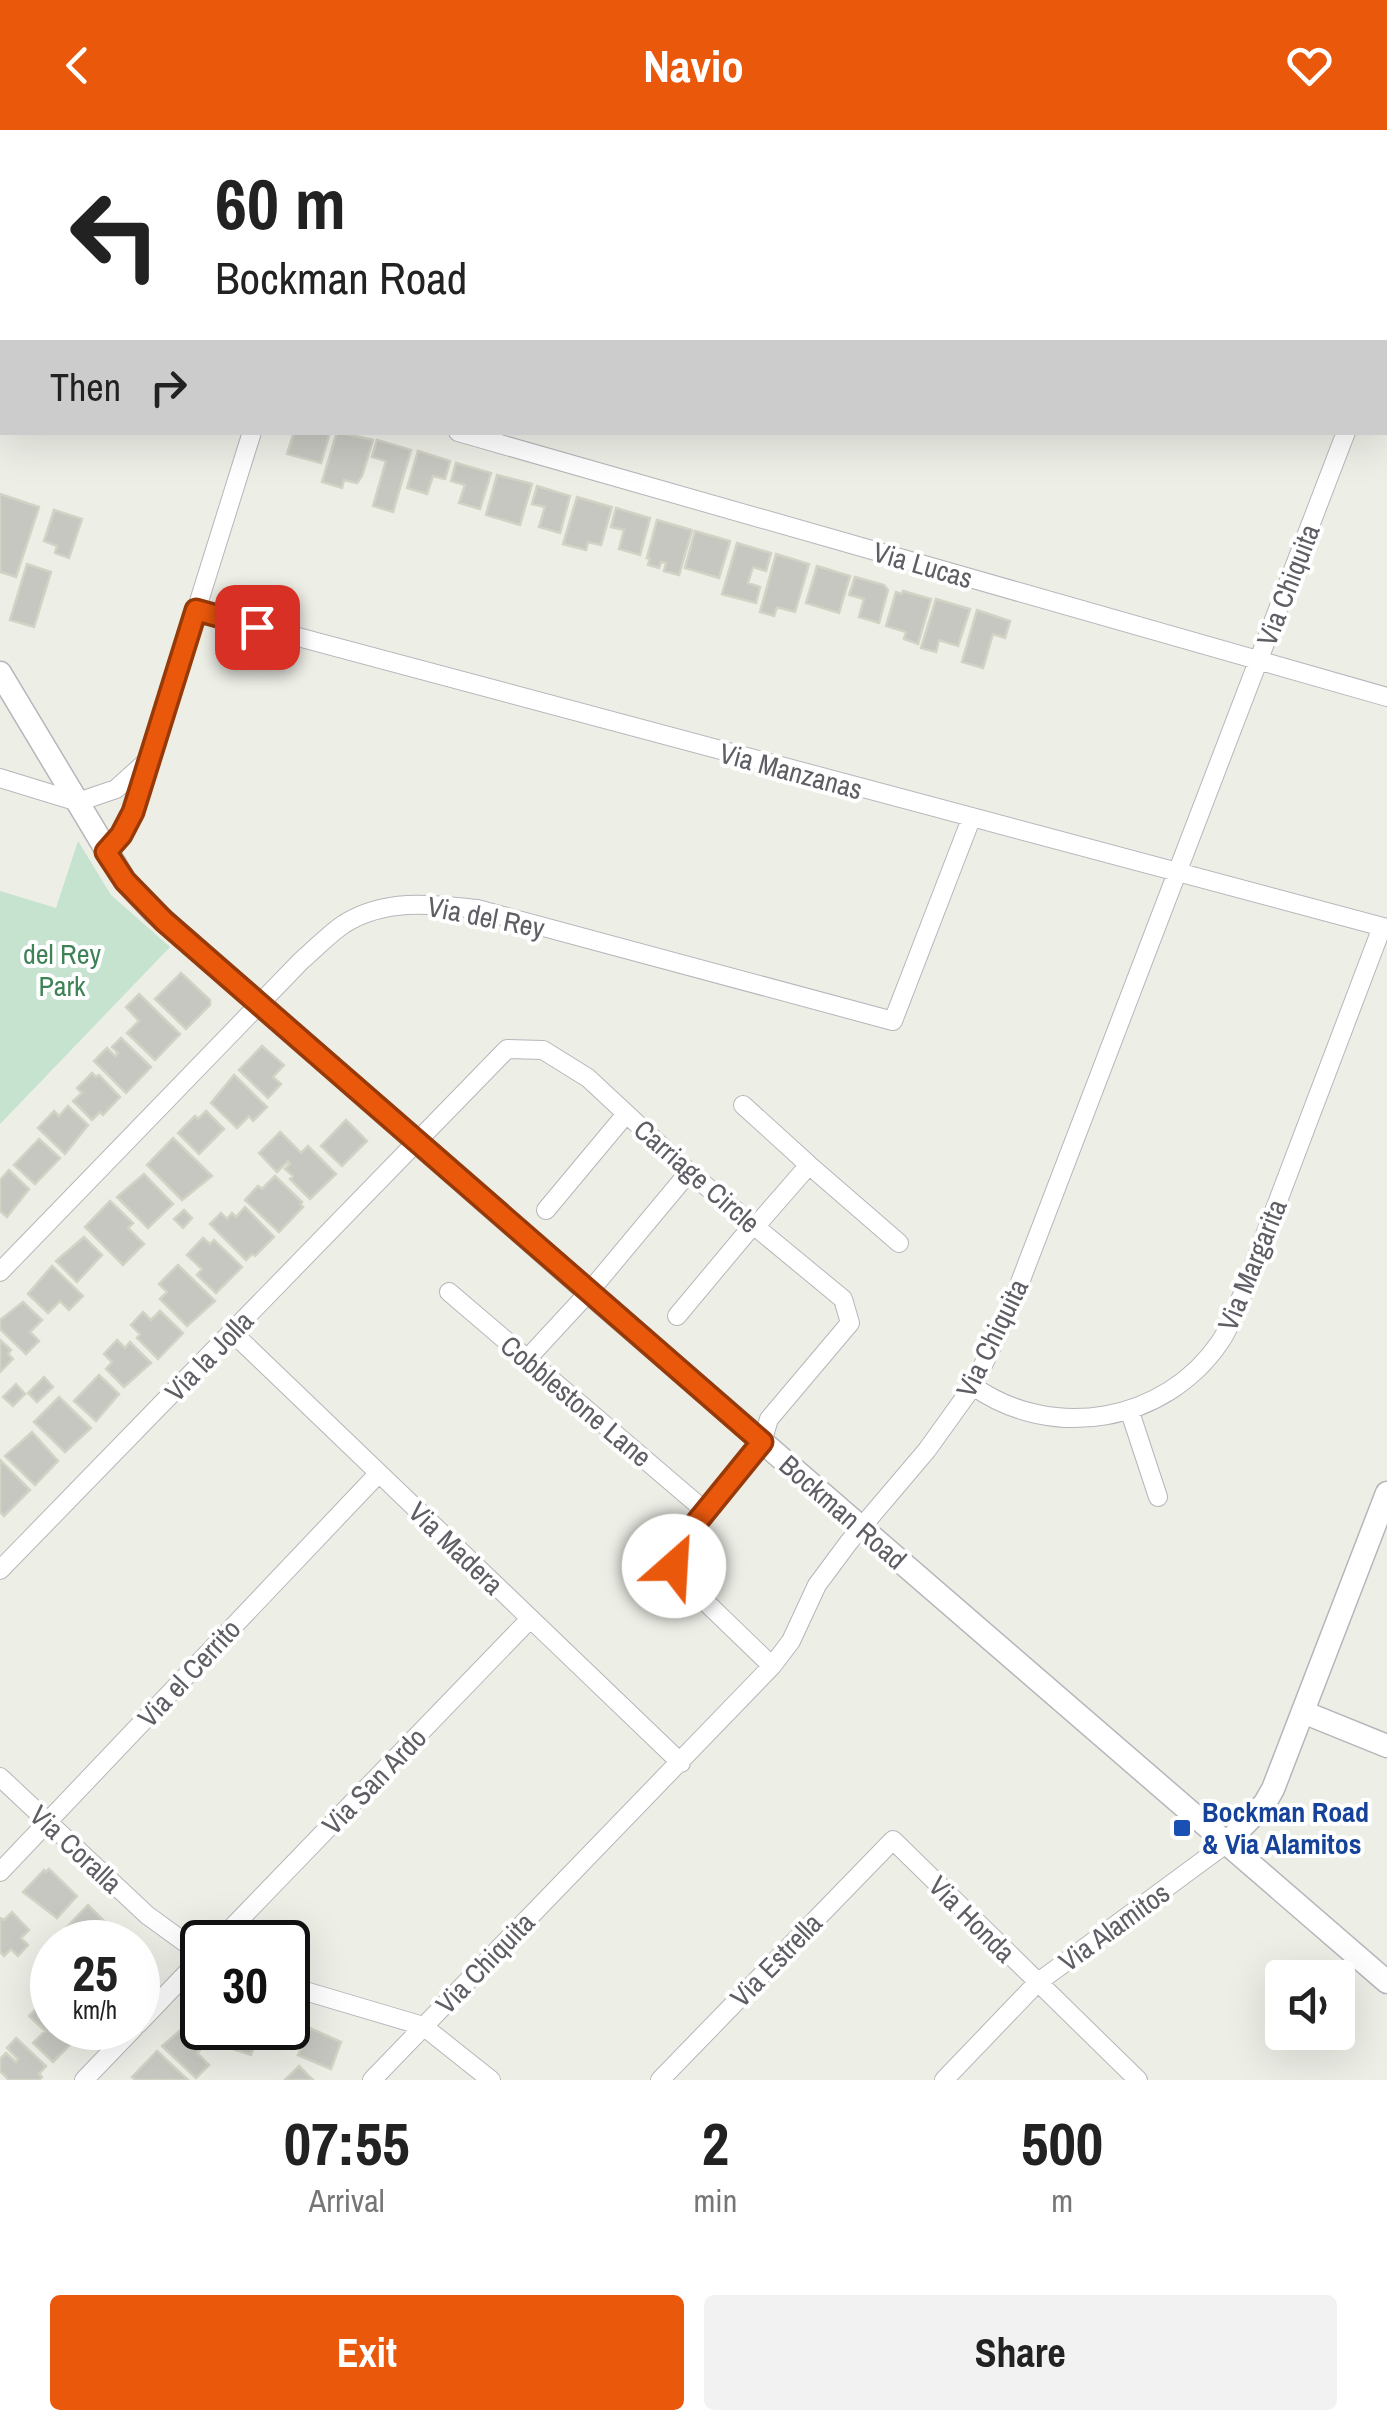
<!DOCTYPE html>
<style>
:root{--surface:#fff;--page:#f2f2f2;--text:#222;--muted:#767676;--accent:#ea580c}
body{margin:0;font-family:"Archivo Narrow",sans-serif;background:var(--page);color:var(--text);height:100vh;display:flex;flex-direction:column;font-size:38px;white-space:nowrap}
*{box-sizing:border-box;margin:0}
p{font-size:32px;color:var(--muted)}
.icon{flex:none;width:55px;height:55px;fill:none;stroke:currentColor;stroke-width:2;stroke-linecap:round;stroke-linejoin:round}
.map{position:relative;height:1950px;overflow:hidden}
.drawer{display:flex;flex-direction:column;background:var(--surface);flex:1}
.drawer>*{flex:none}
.top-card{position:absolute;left:0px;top:0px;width:1388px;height:305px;box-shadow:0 10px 40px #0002;background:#fff;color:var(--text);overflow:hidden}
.buttons{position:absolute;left:1265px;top:1830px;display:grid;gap:20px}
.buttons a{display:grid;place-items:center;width:90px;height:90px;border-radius:10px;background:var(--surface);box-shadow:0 10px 40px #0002;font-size:50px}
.speed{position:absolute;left:30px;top:1790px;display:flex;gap:20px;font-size:50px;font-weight:700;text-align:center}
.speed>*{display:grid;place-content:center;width:130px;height:130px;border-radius:50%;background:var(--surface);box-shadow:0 10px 40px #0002;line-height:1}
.speed small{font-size:25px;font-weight:400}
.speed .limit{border:5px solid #111;border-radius:15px;background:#fff;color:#111}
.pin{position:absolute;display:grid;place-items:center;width:85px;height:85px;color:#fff;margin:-42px;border-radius:20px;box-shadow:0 5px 15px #0006}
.me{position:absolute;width:110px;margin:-55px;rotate:26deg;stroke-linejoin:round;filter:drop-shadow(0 0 8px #0008)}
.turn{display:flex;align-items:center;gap:35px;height:210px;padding:0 50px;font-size:45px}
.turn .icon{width:130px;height:130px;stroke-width:2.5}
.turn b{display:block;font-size:70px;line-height:85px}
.then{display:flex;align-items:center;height:95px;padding:0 50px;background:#0003;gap:20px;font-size:38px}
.eta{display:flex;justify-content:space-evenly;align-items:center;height:170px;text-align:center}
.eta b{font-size:60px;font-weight:700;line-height:70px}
.primary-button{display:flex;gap:20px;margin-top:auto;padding:20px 50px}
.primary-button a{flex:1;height:115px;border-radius:10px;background:var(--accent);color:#fff;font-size:40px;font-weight:700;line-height:115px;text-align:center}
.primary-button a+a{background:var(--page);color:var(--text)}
header{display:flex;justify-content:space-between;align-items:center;height:130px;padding:0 50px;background:var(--accent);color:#fff;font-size:45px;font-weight:700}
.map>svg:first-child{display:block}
.green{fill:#c6e3cf}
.building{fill:#c7c7c1;stroke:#d2d2c5;stroke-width:2.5}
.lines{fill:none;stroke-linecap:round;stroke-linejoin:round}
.minor-casing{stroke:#b6b6bb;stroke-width:20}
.tertiary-casing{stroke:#b6b6bb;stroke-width:25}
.minor{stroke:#fff;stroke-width:18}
.tertiary{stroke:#fff;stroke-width:22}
.route-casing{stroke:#983908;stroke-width:25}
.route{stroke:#ea580c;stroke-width:18}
.transit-dot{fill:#1a4fb4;stroke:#fff;stroke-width:4}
.labels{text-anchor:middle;stroke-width:8;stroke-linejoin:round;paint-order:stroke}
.street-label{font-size:28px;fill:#5e5f65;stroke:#fff}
.park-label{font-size:28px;fill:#408258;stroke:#fff}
.transit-label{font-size:28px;font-weight:bold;fill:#164399;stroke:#fff;text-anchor:start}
</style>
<header><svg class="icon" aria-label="back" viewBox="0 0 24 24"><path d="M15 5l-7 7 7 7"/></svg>Navio<svg class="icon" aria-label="heart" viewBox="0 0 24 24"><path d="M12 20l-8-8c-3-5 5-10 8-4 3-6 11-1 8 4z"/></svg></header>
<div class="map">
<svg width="1387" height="1950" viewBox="0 0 1387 1950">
<rect width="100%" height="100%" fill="#edeee6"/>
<path class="green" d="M 78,711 L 111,765 L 170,817 L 0,994 L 0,761 L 56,778 Z"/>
<path class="building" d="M 294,302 L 330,302 L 321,333 L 287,324 Z
M 337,302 L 373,310 L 362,346 L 357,353 L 344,350 L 342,358 L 322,352 Z
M 377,310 L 411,320 L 393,382 L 373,376 L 386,331 L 372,327 Z
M 418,321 L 450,331 L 445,349 L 433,346 L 427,364 L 407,358 Z
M 456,333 L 491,343 L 480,379 L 459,373 L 465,355 L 451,351 Z
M 497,345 L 532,354 L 520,395 L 486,385 Z
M 537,356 L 570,366 L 560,403 L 539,397 L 545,377 L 532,374 Z
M 0,364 L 39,377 L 16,447 L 0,442 Z
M 577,367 L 612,377 L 601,415 L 588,412 L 586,420 L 563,414 Z
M 616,378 L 650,388 L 640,425 L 619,419 L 624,400 L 611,397 Z
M 54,380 L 82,389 L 69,428 L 55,423 L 57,416 L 44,411 Z
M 657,390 L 692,400 L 679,445 L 664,441 L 666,433 L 661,432 L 659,438 L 648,435 L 650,428 L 647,428 Z
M 695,401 L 730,411 L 719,448 L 685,438 Z
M 737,413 L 771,423 L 766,441 L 753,437 L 748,453 L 760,457 L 756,473 L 722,464 Z
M 776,424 L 809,434 L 795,482 L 777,477 L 774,486 L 760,482 Z
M 27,434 L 51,442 L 34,497 L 10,490 Z
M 817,436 L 850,446 L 839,483 L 806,473 Z
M 855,447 L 884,455 L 888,460 L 879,493 L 859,487 L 864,469 L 849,465 Z
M 903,461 L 931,469 L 918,514 L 904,509 L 906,502 L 886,496 L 896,462 L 902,464 Z
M 936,469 L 970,479 L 958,516 L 939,510 L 936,522 L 921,518 Z
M 977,480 L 1010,491 L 1005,508 L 993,504 L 983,538 L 962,532 Z
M 181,843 L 210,870 L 210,875 L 186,899 L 155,869 Z
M 139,864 L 180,904 L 155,930 L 127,903 L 139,891 L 126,877 Z
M 121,908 L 151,937 L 126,963 L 94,931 L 107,918 L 115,926 L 118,923 L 112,917 Z
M 262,916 L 284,935 L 273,947 L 281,954 L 268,968 L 239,940 Z
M 92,943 L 96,947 L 99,945 L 120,967 L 103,985 L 100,982 L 92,990 L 73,971 L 82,963 L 77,958 Z
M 234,945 L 267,977 L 253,991 L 249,986 L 237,998 L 211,973 Z
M 68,976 L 88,995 L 65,1024 L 38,998 L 54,981 L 59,986 Z
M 206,981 L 224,999 L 199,1024 L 178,1003 L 195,986 L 198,989 Z
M 346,990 L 367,1011 L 342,1036 L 321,1016 Z
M 280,1002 L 301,1023 L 308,1016 L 336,1044 L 310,1069 L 290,1049 L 293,1046 L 285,1039 L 290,1034 L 288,1031 L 277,1042 L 259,1023 Z
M 173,1008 L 212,1046 L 182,1070 L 147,1035 Z
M 39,1009 L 60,1028 L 35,1054 L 14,1035 Z
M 9,1040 L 29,1059 L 7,1087 L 0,1081 L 0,1050 Z
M 144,1044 L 173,1074 L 148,1098 L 117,1067 Z
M 275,1046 L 302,1072 L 300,1074 L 303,1077 L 279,1102 L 245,1070 L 258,1056 L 262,1059 Z
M 110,1071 L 133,1093 L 128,1098 L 144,1114 L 123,1135 L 85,1097 Z
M 245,1077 L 274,1107 L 255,1126 L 252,1124 L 246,1130 L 210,1094 L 221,1083 L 227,1089 L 232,1083 L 236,1087 Z
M 184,1080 L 192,1088 L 183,1098 L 174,1089 Z
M 84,1107 L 102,1125 L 77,1152 L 56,1131 Z
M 203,1108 L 210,1114 L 214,1110 L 242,1137 L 216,1163 L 197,1145 L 202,1139 L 187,1125 Z
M 178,1135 L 215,1171 L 187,1196 L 160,1169 L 167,1162 L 159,1154 Z
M 52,1136 L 83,1166 L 69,1180 L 60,1171 L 48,1183 L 28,1164 Z
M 23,1172 L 42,1190 L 30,1202 L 39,1211 L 26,1224 L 0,1199 L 0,1190 Z
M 160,1181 L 183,1203 L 158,1229 L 137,1208 L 140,1204 L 131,1195 L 143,1182 L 151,1190 Z
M 0,1210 L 11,1220 L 8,1224 L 13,1229 L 0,1242 Z
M 117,1210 L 125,1218 L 130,1212 L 151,1233 L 124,1257 L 106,1239 L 112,1232 L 104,1224 Z
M 99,1245 L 119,1264 L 96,1291 L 74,1271 Z
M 44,1247 L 53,1257 L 37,1272 L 28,1263 Z
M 16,1254 L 25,1264 L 13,1276 L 3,1267 Z
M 59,1267 L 91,1298 L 65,1322 L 34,1292 Z
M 32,1302 L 58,1331 L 35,1355 L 5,1326 Z
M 0,1330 L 30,1360 L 4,1386 L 0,1382 Z
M 49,1739 L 77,1766 L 57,1788 L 23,1762 L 44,1740 L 46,1742 Z
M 88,1775 L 114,1801 L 103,1812 L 72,1812 L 77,1807 L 67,1797 Z
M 12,1782 L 29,1800 L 21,1808 L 28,1815 L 18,1826 L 11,1819 L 4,1826 L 0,1822 L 0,1788 L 4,1790 Z
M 43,1872 L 52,1881 L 52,1898 L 69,1898 L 78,1907 L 53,1932 L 33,1913 L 45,1901 L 29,1886 Z
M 190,1892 L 209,1911 L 197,1923 L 209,1935 L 196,1948 L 162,1916 Z
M 303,1895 L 341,1912 L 331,1939 L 298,1925 L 302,1916 L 295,1913 Z
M 222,1898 L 269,1898 L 267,1903 L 259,1901 L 251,1925 L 230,1918 L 234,1906 L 220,1902 Z
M 16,1908 L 46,1936 L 39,1944 L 42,1947 L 39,1950 L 9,1950 L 0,1941 L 0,1929 L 6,1923 L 16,1932 L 18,1929 L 7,1918 Z
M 157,1921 L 188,1950 L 136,1950 L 132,1947 Z
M 299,1936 L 313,1950 L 285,1950 Z"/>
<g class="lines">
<g class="minor-casing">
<path id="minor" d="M 1122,0 L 1129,2
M 140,2 L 141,0
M 342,2 L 343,0
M 1385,93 L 1387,94
M 0,159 L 2,160
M 1385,199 L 1387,194
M 458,302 L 1387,567
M 197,480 L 1387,798
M 0,648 L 78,672 L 116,659 L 147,631
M 106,722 L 121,705 L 133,682 L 252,302
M 743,975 L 809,1035
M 546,1080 L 626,984
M 755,1097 L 809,1035 L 899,1113
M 0,1142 L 301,831 C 315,819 329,804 344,794 C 385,768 432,774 477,779 L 893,891 L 971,689
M 449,1162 L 704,1380
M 677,1186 L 753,1095
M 232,1202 L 681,1633
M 527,1229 L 589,1162 L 689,1042
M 973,1256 C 1052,1312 1165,1293 1220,1212 C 1230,1198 1236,1179 1243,1163 L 1382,797
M 1130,1282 L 1158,1367
M 0,1440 L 507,919 L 543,920 L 588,948 L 689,1042 L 843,1169 L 850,1193 L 769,1289 L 762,1312 L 675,1419 L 674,1437 L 685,1452 L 772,1536
M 0,1647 L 147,1785 L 202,1825
M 0,1742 L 378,1344
M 218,1812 L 530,1489
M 288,1856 L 423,1896 L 491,1950
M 138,1894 L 202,1827
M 84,1950 L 134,1898
M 372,1950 L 772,1536 L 791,1511 L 817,1455 L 849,1412 L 927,1320 L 973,1256 L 1009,1181 L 1346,302
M 660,1950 L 893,1710 L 1138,1950
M 944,1950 L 1037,1853 L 1227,1713"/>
</g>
<g class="tertiary-casing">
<path id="tertiary" d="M 0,543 L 125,751 L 154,782 L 589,1162 L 1387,1852
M 1303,1582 L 1387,1616
M 1227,1713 L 1265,1673 L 1273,1659 L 1387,1363"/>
</g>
<use href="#minor" class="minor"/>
<use href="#tertiary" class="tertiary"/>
</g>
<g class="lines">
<g class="route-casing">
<path id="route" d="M 257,497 L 196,480 L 133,682 L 121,705 L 106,722 L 125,751 L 164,791 L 762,1312 L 675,1419 L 674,1436"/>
</g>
<use href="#route" class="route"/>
</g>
<rect class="transit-dot" x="1172" y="1688" width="20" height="20" rx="5"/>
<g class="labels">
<g class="street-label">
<text transform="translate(923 435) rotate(16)" y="10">Via Lucas</text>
<text transform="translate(1288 455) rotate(-69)" y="10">Via Chiquita</text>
<text transform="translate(791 641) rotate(15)" y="10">Via Manzanas</text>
<text transform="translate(486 787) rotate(11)" y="10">Via del Rey</text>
<text transform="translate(697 1046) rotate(41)" y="10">Carriage Circle</text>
<text transform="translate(1252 1135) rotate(-68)" y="10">Via Margarita</text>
<text transform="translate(992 1208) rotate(-64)" y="10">Via Chiquita</text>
<text transform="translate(209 1226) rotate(-46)" y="10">Via la Jolla</text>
<text transform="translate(576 1271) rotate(40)" y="10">Cobblestone Lane</text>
<text transform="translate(843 1382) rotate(41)" y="10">Bockman Road</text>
<text transform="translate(456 1418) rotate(44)" y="10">Via Madera</text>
<text transform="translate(189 1543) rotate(-47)" y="10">Via el Cerrito</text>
<text transform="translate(374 1651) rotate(-46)" y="10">Via San Ardo</text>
<text transform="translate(76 1719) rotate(43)" y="10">Via Coralla</text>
<text transform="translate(972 1789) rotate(45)" y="10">Via Honda</text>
<text transform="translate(1114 1797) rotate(-36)" y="10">Via Alamitos</text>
<text transform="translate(776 1830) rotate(-46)" y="10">Via Estrella</text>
<text transform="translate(485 1833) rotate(-46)" y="10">Via Chiquita</text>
</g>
<g class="park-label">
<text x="62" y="834">del Rey<tspan x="62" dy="32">Park</tspan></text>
</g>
<g class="transit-label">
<text x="1202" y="1692">Bockman Road<tspan x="1202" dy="32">&amp; Via Alamitos</tspan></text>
</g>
</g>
</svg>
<div class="buttons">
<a><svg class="icon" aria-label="sound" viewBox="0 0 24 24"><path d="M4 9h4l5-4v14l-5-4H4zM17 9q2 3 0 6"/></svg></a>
</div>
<div class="speed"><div>25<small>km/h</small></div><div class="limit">30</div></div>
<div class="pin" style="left:257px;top:497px;background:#d93025"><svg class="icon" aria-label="arrive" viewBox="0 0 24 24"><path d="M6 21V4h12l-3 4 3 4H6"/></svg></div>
<svg class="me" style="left:674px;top:1436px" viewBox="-20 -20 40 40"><circle r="19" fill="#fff"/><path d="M0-13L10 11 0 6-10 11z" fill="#ea580c"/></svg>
<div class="top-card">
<div class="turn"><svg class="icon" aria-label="left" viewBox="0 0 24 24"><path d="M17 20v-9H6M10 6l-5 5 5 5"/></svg><div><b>60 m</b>Bockman Road</div></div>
<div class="then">Then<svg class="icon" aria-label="right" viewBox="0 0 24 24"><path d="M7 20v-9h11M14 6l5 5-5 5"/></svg></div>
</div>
</div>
<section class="drawer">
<div class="eta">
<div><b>07:55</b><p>Arrival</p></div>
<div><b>2</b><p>min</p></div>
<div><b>500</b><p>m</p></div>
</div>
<div class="primary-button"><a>Exit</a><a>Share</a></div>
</section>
